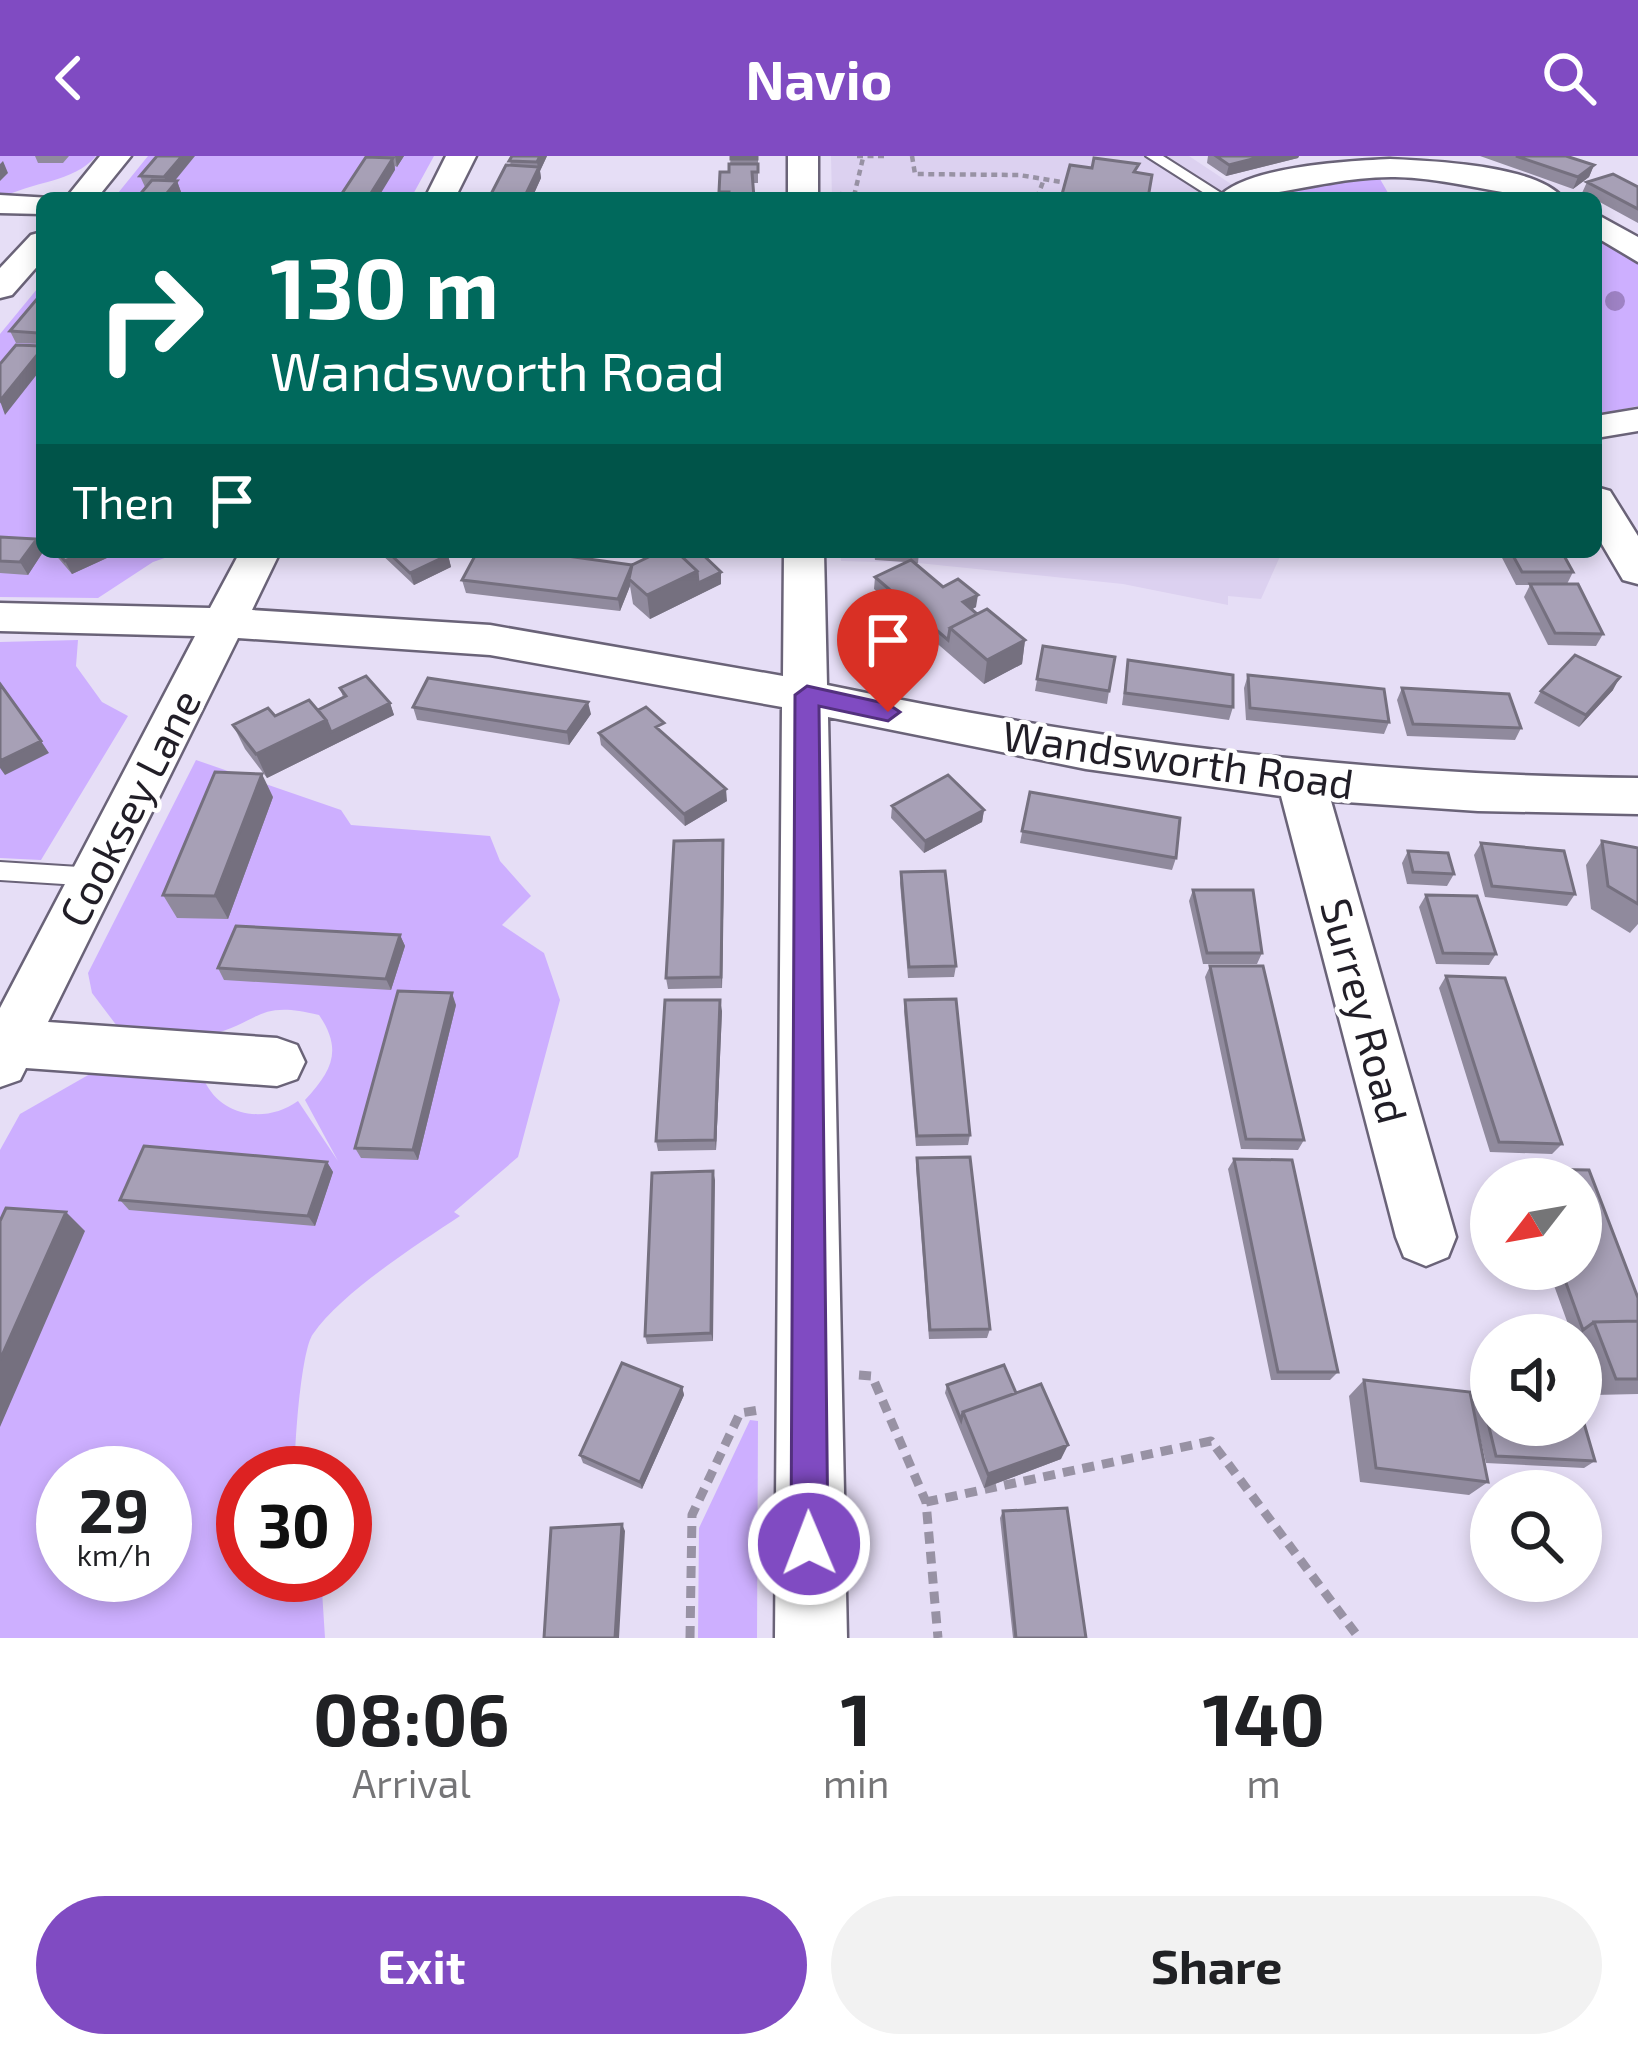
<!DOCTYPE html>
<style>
:root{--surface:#fff;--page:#f2f2f2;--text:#202124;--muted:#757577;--accent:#804bc2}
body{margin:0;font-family:"Exo 2",sans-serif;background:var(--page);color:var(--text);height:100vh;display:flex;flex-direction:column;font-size:45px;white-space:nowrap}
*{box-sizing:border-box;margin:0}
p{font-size:39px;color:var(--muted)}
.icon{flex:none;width:66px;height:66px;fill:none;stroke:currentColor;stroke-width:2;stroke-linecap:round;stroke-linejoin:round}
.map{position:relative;height:1482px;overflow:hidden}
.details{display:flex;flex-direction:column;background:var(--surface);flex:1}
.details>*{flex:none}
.banner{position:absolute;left:36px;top:36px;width:1566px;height:366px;border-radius:18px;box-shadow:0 6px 18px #0003;background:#00695c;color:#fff;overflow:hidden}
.needle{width:78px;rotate:239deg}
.tools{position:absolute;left:1470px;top:1002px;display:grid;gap:24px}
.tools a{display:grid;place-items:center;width:132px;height:132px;border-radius:50%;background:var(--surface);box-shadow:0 6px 18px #0003;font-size:60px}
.speed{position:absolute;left:36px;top:1290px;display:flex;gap:24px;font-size:60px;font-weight:700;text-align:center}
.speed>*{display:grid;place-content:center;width:156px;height:156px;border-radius:50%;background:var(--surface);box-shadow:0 6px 18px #0003;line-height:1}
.speed small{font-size:30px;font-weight:400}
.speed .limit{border:18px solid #d22;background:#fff;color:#111}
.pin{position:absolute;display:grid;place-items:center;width:102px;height:102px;color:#fff;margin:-123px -51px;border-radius:50% 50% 50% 0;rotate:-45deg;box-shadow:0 0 12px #0007}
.pin .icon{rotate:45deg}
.me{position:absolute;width:132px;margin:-66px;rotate:359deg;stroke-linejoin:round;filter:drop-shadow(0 0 9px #0008)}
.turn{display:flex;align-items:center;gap:42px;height:252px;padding:0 36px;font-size:54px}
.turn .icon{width:156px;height:156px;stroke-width:2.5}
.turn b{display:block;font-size:84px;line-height:102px}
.then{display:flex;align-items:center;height:114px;padding:0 36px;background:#0003;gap:24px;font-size:45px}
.eta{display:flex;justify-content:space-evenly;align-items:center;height:204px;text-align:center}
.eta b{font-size:72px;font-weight:700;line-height:84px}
.cta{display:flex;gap:24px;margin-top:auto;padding:24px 36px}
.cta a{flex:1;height:138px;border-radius:72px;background:var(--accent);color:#fff;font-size:48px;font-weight:700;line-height:138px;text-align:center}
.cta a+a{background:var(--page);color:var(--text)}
header{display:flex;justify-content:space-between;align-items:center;height:156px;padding:0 36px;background:var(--accent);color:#fff;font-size:54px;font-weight:700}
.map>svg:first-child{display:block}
.built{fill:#dcd1f0}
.green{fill:#cdafff;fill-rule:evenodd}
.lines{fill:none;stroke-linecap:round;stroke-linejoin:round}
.service-casing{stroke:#6a6378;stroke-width:4}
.minor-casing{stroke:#6a6378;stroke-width:5}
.path-far1{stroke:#9892a4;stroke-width:4.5;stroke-dasharray:6 4.5;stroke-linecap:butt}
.path{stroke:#9892a4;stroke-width:9;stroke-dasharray:12 8;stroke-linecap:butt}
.service{fill:#fff;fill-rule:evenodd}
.minor{fill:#fff;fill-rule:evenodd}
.tree{fill:#9e82c4}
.wall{fill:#908a9d}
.shaded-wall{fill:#75707f}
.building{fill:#a7a0b6;stroke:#75707f;stroke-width:3}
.route{fill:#804bc2;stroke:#53317e;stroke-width:3}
.labels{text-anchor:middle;stroke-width:9;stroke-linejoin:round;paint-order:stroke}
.street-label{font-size:42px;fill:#211e27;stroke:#fff}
</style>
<header><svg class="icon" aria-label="back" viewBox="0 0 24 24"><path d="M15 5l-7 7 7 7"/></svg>Navio<svg class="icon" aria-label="search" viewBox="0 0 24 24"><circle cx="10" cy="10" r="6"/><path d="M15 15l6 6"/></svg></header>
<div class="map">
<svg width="1638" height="1482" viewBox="0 0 1638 1482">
<rect width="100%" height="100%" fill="#e6def6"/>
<path class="built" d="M 831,0 L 1189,0 L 1234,30 L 1208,42 L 832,42 Z
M 841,396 L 1282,396 L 1261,443 L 1228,440 L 1228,449 L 1123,428 L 918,407 L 841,405 Z"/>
<path class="green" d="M 0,0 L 96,0 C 74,27 31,25 0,43 Z
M 148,0 L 434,0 L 411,42 L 114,42 Z
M 1362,21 L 1380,23 L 1391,42 L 1256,42 L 1290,31 Z
M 1596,74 L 1638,104 L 1638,250 L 1596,259 Z
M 42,127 L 42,396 L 182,396 L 153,406 L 98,442 L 0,441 L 0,178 Z
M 78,484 L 76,510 L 102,546 L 128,560 L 41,704 L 0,702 L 0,486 Z
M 196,604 L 341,654 L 351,669 L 490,680 L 500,705 L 531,740 L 502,769 L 544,797 L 560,844 L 518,1001 L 454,1056 L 460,1060 C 418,1088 342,1136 313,1178 C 301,1194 294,1293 295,1317 L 243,1317 L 243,1419 L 321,1419 L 325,1482 L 0,1482 L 0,994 L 20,958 L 90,918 L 204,924 C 221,961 266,968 298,945 L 338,1005 L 305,944 C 332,915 343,894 319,859 C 256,843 261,867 208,879 C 183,885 146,876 120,874 L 92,837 L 88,817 ZM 63,1317 L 165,1317 L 165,1419 L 63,1419 Z
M 750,1264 L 758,1265 L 757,1482 L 698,1482 L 699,1372 Z"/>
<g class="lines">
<g class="service-casing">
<path id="service" d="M 1146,0 L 1163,0 L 1229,42 L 1212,42 Z
M 0,706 L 95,712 L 103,714 L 107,721 L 103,728 L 95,730 L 0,724 Z"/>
</g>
<g class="minor-casing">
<path id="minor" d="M 100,0 L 131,0 L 97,42 L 66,42 Z
M 446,0 L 476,0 L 455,42 L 425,42 Z
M 788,0 L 818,0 L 818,42 L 788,42 Z
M 1390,3 C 1433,5 1535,9 1563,42 C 1506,42 1453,22 1395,21 C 1334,20 1278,42 1218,42 C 1245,10 1350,5 1390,3 Z
M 0,39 L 51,42 L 42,42 L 42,58 L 0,57 Z
M 1596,58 L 1638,81 L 1638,106 L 1596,81 Z
M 42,76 L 42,105 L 12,139 L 0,142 L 0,112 L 31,79 Z
M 1638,253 L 1638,275 L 1596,282 L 1596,260 Z
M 1596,331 L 1610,335 L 1638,380 L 1638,428 L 1623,424 L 1596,378 Z
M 240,396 L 280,396 L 252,454 L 490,469 L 783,520 L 784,396 L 824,396 L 827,529 C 1096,585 1363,620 1638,622 L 1638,658 L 1478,655 L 1331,645 L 1456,1081 L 1448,1101 L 1426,1110 L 1404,1101 L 1396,1081 L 1281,640 L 1086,613 L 828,561 L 847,1482 L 775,1482 L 782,551 L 490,499 L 238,482 L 48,866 L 277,882 L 297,889 L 305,906 L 297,923 L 277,930 L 26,912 L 20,924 L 0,931 L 0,852 L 195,480 L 0,475 L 0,447 L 210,452 Z"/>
</g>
<path class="path-far1" d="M 857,0 L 888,0
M 912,0 L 915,18 L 1019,19 L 1074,28
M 840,38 L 865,42
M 854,40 L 863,2
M 1037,42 L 1044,23"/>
<path class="path" d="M 859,1219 L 872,1220 L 926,1346 L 938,1482
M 926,1346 L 1211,1285 L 1359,1482
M 690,1482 L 692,1359 L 740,1257 L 759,1254"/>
<use href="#service" class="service"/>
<use href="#minor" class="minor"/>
</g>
<circle class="tree" cx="1615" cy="145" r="10"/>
<path class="wall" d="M 35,0 L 69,0 L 63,7 L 38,7 Z
M 157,0 L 177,25 L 181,36 L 145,31 L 140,20 Z
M 368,0 L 404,0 L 397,11 L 395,10 L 395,14 Z
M 512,0 L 547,0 L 540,15 L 541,22 L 532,42 L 489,42 L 510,9 Z
M 731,0 L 758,0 L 758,27 L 753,27 L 754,42 L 720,42 L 720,16 L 729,16 Z
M 1208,0 L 1299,0 L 1298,2 L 1226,20 L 1207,7 Z
M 1480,0 L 1566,0 L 1594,9 L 1589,21 L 1573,33 Z
M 1587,26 L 1638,31 L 1638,67 L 1596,44 L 1596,42 L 1592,42 L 1582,37 Z
M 42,137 L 42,188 L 16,187 L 10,175 Z
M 0,381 L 43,396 L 28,419 L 0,417 Z
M 53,396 L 120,396 L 72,418 Z
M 379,396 L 445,396 L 448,399 L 451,411 L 414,429 Z
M 874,396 L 919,396 L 918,407 L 915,407 L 943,431 L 976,451 L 972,453 L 977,458 L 1025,484 L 1022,508 L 984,528 L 874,433 L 875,421 L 905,406 L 875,404 Z
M 1499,396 L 1562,396 L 1573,416 L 1567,428 L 1603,478 L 1596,490 L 1548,489 L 1524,441 L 1530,429 L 1516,429 Z
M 504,398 L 721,428 L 650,463 L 633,448 L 630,430 L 620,455 L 466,437 L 462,424 Z
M 1043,490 L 1109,535 L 1107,548 L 1035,535 Z
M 1128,504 L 1233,551 L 1229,564 L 1122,549 Z
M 1248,519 L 1389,566 L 1384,578 L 1246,564 L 1244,532 Z
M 340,532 L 390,547 L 394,559 L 267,622 L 245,593 L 233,569 L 275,560 L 318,554 L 343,541 Z
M 1402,532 L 1521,572 L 1515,584 L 1407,580 L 1397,544 Z
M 1613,534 L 1579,571 L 1534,547 L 1541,535 Z
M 413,551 L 591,558 L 569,589 L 417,564 Z
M 599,577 L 665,579 L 727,645 L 685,670 L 601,589 Z
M 1030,636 L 1176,702 L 1172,714 L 1020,687 Z
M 273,641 L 228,763 L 177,762 L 163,739 Z
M 892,650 L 984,654 L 982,666 L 924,697 L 891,662 Z
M 1602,685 L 1638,692 L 1638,768 L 1630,777 L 1591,753 L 1586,709 Z
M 1481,687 L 1575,738 L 1567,750 L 1485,741 L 1474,699 Z
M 1408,695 L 1454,718 L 1447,730 L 1407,728 L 1402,707 Z
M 724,696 L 722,832 L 668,833 L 666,822 Z
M 901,716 L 956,810 L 954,821 L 908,822 L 900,727 Z
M 1193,734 L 1262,797 L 1257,808 L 1203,808 L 1189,745 Z
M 1426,739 L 1496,798 L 1489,809 L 1436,808 L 1419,751 Z
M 400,779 L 405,790 L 391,834 L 224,824 L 218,812 Z
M 1210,810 L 1304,984 L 1298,994 L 1241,993 L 1205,821 Z
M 1446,820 L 1562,988 L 1552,998 L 1490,996 L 1439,832 Z
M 905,844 L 970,979 L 968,989 L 916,990 L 904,855 Z
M 456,849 L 418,1004 L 361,1002 L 355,992 Z
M 722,855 L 716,994 L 658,995 L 656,985 Z
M 917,1002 L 990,1173 L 987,1182 L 929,1183 L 916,1012 Z
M 1234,1003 L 1338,1216 L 1330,1224 L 1271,1224 L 1228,1013 Z
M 327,1006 L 333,1016 L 315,1070 L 129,1054 L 120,1044 Z
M 1524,1013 L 1528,1023 L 1515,1023 Z
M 713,1015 L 713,1185 L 647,1188 L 645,1180 Z
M 1548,1113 L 1581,1113 L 1638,1142 L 1638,1238 L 1594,1239 L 1581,1204 L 1581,1179 L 1572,1179 Z
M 1364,1224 L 1488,1326 L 1469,1339 L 1360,1326 L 1349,1240 Z
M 947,1229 L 1016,1237 L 1061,1303 L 984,1332 L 945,1237 Z
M 682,1231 L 684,1239 L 642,1333 L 583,1307 L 580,1299 Z
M 1481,1238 L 1595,1305 L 1584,1312 L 1486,1307 L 1472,1246 Z
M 1003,1355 L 1086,1482 L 1013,1482 L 1000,1362 Z"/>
<path class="shaded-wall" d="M 182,0 L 195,0 L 169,32 L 164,21 Z
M 395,0 L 404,0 L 397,11 Z
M 540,0 L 547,0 L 540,15 L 541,22 L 532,42 L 524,42 L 538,13 L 537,6 Z
M 1264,0 L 1299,0 L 1298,2 L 1226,20 L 1229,9 Z
M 393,2 L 395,14 L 378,42 L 368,42 Z
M 3,5 L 8,17 L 0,25 L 0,8 Z
M 1594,9 L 1589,21 L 1573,33 L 1578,21 Z
M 177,25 L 181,36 L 176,42 L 163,42 Z
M 42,193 L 42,212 L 5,259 L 0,245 Z
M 37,383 L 43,396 L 28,419 L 20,406 Z
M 86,396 L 120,396 L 72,418 L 65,405 Z
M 448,399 L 451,411 L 414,429 L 410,417 Z
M 632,409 L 630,430 L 620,455 L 618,443 Z
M 697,415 L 721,416 L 721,428 L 650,463 L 647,439 Z
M 978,439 L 976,451 L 962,459 L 963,446 Z
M 1025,484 L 1022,508 L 984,528 L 987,504 Z
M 1620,521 L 1613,534 L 1579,571 L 1586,559 Z
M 588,546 L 591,558 L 569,589 L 567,576 Z
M 390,547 L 394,559 L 267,622 L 256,598 L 326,564 Z
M 41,585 L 49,597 L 5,619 L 0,612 L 0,605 Z
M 262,618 L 273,641 L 228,763 L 215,740 Z
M 726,633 L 727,645 L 685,670 L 684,658 Z
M 984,654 L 982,666 L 924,697 L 925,685 Z
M 723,684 L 724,696 L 722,832 L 721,821 Z
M 400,779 L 405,790 L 391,834 L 386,823 Z
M 452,837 L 456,849 L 418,1004 L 413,994 Z
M 720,844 L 722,855 L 716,994 L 715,984 Z
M 327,1006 L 333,1016 L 315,1070 L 308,1060 Z
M 713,1015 L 715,1024 L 713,1185 L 711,1177 Z
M 66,1056 L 85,1075 L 0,1271 L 0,1204 Z
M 682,1231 L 684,1239 L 642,1333 L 640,1326 Z
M 1068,1289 L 1061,1303 L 984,1332 L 988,1318 Z
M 622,1368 L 625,1375 L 619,1482 L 615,1482 Z"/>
<path class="building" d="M 157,0 L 182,0 L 164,21 L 140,20 Z
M 512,0 L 540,0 L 537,6 L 509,5 Z
M 731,0 L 757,0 L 757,3 L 731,3 Z
M 1216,0 L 1264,0 L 1229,9 Z
M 1516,0 L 1566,0 L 1594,9 L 1578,21 Z
M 366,1 L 393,2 L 368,42 L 339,42 Z
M 1094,2 L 1139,8 L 1134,16 L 1152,19 L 1148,42 L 1061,42 L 1070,9 L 1092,12 Z
M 729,8 L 758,8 L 758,16 L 752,16 L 754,42 L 729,42 L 729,36 L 719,36 L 720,16 L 729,16 Z
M 506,9 L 539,11 L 524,42 L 489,42 Z
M 1613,18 L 1638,31 L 1638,53 L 1587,26 Z
M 152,24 L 177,25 L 163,42 L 137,42 Z
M 42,137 L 42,172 L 38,177 L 10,175 Z
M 16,189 L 42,190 L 42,193 L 0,245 L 0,208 Z
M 0,381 L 37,383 L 20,406 L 0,405 Z
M 57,396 L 86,396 L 65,405 Z
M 388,396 L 445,396 L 448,399 L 410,417 Z
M 477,396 L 504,398 L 505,396 L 538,396 L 632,409 L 618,443 L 462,424 Z
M 659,396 L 677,396 L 697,415 L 647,439 L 629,423 L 632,409 Z
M 686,396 L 700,396 L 721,416 L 698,427 L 697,415 L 680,399 Z
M 1511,396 L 1562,396 L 1573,416 L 1522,416 Z
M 911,404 L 943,431 L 958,423 L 978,439 L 963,446 L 977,458 L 950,472 L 948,484 L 875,421 Z
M 1530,428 L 1578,428 L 1603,478 L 1555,477 Z
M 987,453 L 1025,484 L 987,504 L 950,472 Z
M 1043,490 L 1115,501 L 1109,535 L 1037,523 Z
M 1575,499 L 1620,521 L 1586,559 L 1541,535 Z
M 1128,504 L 1233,519 L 1233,551 L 1125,537 Z
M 1248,519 L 1384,533 L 1389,566 L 1250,552 Z
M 366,520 L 390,547 L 331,576 L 326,564 L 318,554 L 346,540 L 340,532 Z
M 428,522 L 588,546 L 567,576 L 413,551 Z
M 0,528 L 41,585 L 0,605 Z
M 1402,532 L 1509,538 L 1521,572 L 1413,568 Z
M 309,544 L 326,564 L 256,598 L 233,569 L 268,552 L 275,560 Z
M 646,551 L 664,567 L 656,571 L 726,633 L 684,658 L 599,577 Z
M 215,616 L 262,618 L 215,740 L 163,739 Z
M 948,619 L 984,654 L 925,685 L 892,650 Z
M 1030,636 L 1180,662 L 1176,702 L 1022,675 Z
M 723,684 L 721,821 L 666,822 L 674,685 Z
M 1602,685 L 1638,692 L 1638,748 L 1608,730 Z
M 1481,687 L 1564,695 L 1575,738 L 1492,730 Z
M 1408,695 L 1448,697 L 1454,718 L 1413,716 Z
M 945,715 L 956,810 L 909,811 L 901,716 Z
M 1193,734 L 1253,734 L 1262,797 L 1207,797 Z
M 1426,739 L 1477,740 L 1496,798 L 1443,797 Z
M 236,770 L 400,779 L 386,823 L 218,812 Z
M 1210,810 L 1263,810 L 1304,984 L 1246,983 Z
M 1446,820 L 1505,822 L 1562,988 L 1499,986 Z
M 398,835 L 452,837 L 413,994 L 355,992 Z
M 956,843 L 970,979 L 917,980 L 905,844 Z
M 665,844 L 720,844 L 715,984 L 656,985 Z
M 144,990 L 327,1006 L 308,1060 L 120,1044 Z
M 970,1001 L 990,1173 L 930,1174 L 917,1002 Z
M 1234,1003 L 1292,1004 L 1338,1216 L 1278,1216 Z
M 1524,1013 L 1589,1014 L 1638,1142 L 1638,1165 L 1594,1166 L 1583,1174 L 1561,1113 L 1581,1113 L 1581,1023 L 1528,1023 Z
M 713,1015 L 711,1177 L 645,1180 L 652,1017 Z
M 6,1052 L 66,1056 L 0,1204 L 0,1065 Z
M 1638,1165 L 1638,1223 L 1616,1223 L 1594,1166 Z
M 622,1207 L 682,1231 L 640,1326 L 580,1299 Z
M 1004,1209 L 1016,1237 L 963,1256 L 961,1264 L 947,1229 Z
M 1364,1224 L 1470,1236 L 1488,1326 L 1376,1312 Z
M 1041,1228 L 1068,1289 L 988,1318 L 963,1256 Z
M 1481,1238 L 1491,1239 L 1491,1269 L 1581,1269 L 1581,1257 L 1595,1305 L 1496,1300 Z
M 1067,1352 L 1086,1482 L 1016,1482 L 1003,1355 Z
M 622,1368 L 615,1482 L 544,1482 L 551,1372 Z"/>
<path class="route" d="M 807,530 L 888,548 L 900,556 L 888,565 L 819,550 L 828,1388 L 823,1401 L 809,1406 L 796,1401 L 791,1388 L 795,539 Z"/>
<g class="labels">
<g class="street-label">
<text transform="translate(1178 604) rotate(8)" y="15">Wandsworth Road</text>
<text transform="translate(130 652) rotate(-63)" y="15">Cooksey Lane</text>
<text transform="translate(1364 855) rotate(75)" y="15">Surrey Road</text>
</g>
</g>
</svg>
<div class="tools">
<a><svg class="needle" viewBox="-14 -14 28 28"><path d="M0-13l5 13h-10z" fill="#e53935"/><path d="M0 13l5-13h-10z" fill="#757577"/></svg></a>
<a><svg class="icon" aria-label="sound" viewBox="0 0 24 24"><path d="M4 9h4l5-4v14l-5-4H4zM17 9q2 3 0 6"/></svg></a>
<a><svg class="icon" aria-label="search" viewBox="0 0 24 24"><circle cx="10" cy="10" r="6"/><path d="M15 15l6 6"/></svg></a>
</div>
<div class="speed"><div>29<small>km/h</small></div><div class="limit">30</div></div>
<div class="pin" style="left:888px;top:556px;background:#d93025"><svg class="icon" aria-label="arrive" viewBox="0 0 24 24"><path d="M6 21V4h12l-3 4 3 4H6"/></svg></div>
<svg class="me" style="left:809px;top:1388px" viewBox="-20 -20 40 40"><circle r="17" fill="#804bc2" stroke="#fff" stroke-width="3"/><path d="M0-11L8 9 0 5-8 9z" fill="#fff"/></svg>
<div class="banner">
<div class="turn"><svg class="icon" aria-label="right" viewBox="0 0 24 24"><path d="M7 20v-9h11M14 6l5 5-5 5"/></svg><div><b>130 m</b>Wandsworth Road</div></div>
<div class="then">Then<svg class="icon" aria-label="arrive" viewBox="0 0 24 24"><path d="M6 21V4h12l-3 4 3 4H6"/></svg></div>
</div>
</div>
<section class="details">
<div class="eta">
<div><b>08:06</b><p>Arrival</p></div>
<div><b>1</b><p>min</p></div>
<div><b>140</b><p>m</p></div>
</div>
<div class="cta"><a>Exit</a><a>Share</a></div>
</section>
